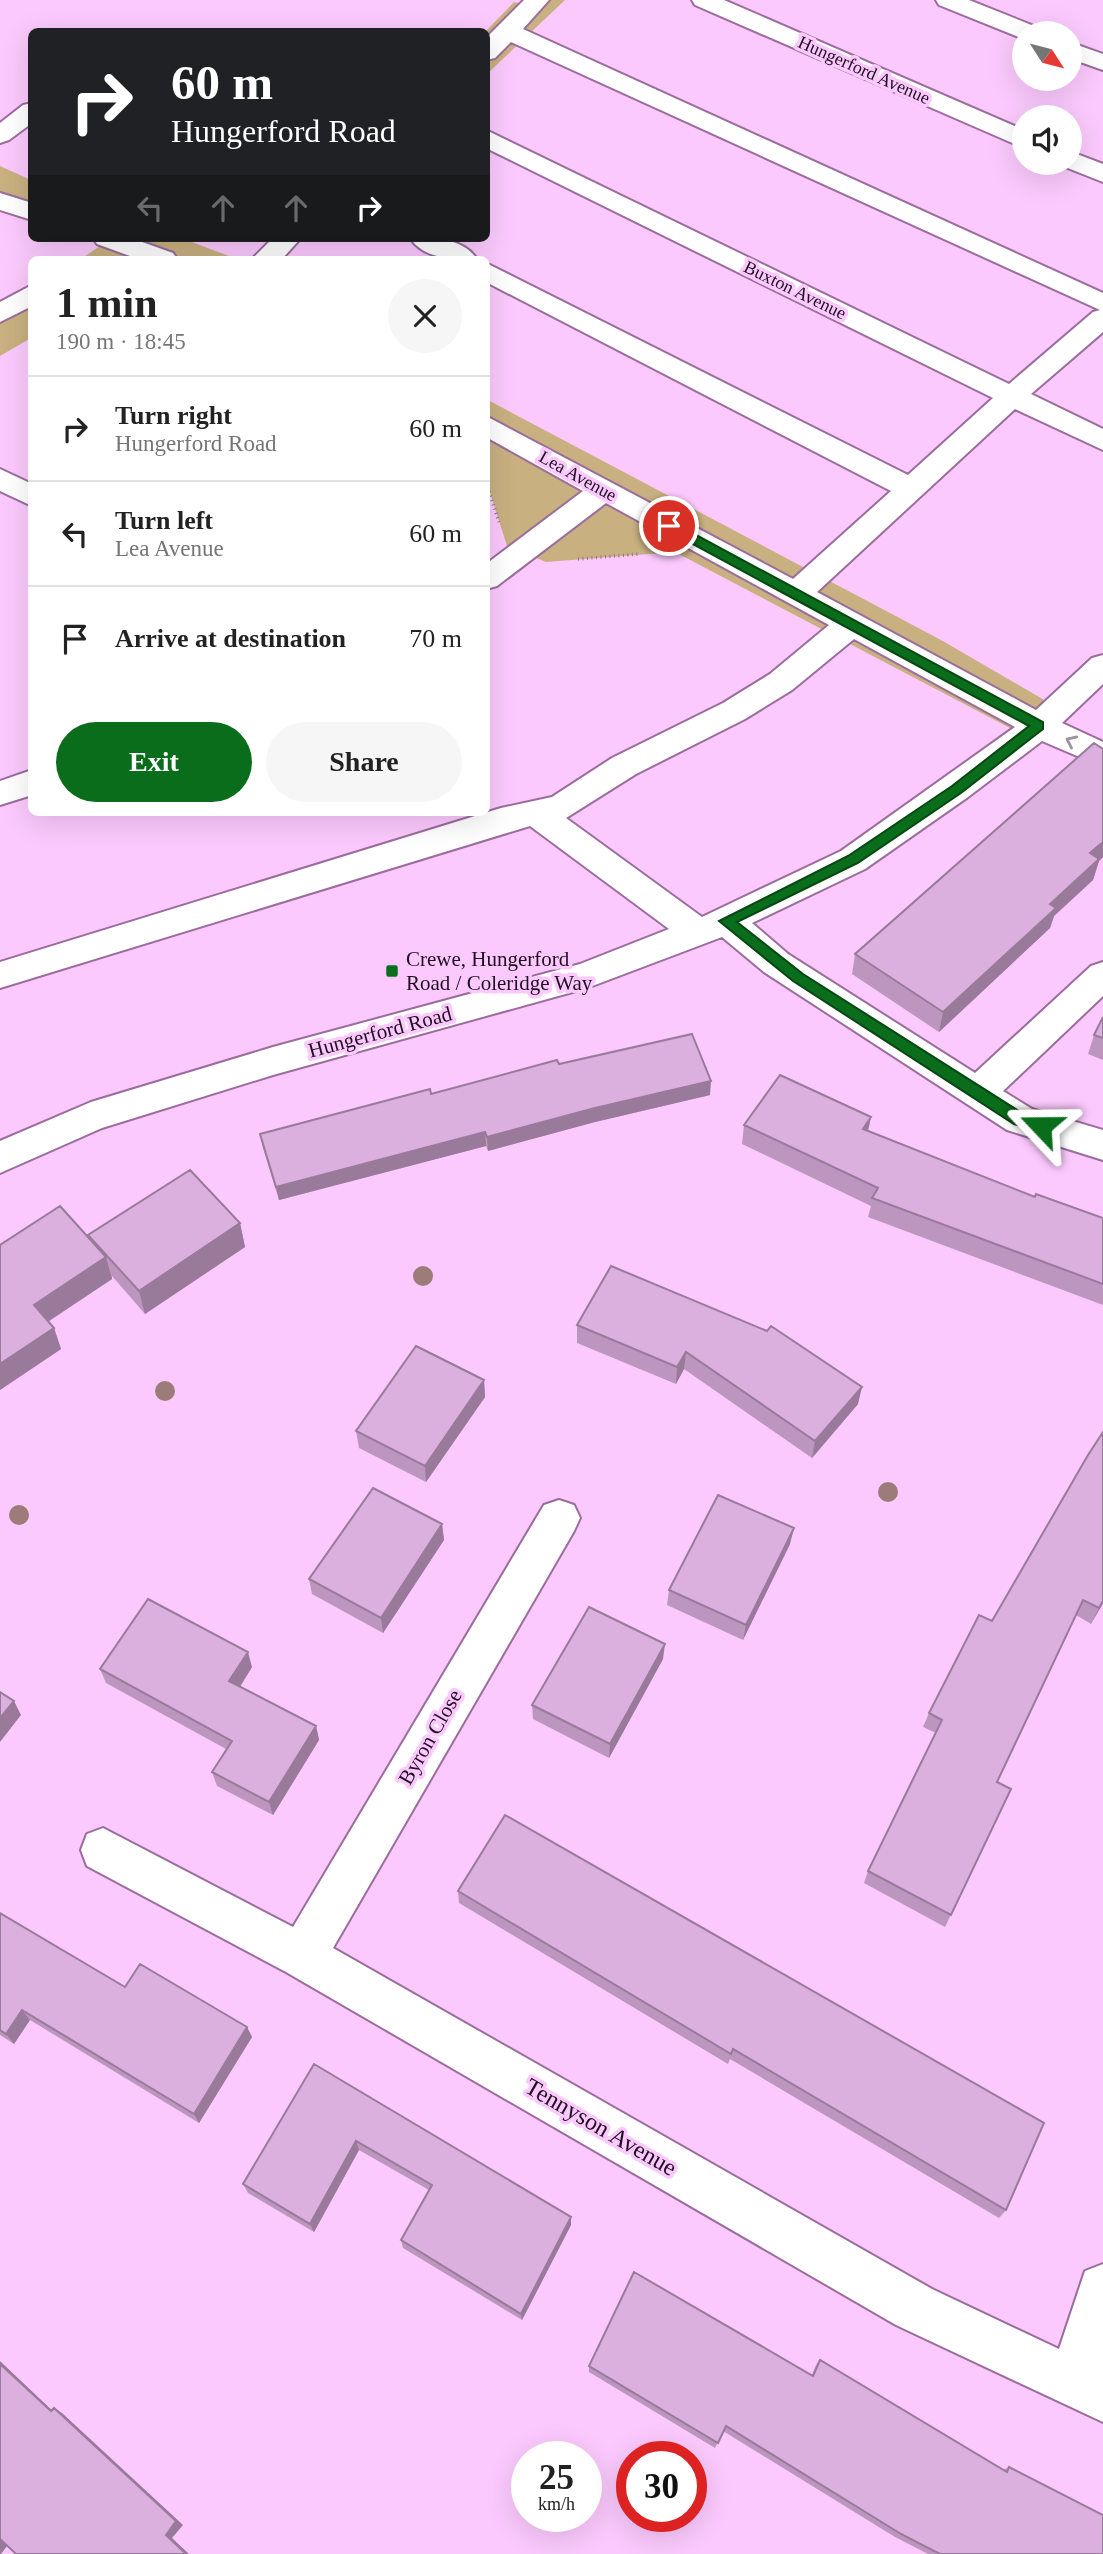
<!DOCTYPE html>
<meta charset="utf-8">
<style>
:root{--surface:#fff;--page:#f6f6f6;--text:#222;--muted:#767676;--line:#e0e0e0;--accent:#0a6d1b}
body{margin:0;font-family:"Times New Roman",serif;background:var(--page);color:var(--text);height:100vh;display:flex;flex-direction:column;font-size:26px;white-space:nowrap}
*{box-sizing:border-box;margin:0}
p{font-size:23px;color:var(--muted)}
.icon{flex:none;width:38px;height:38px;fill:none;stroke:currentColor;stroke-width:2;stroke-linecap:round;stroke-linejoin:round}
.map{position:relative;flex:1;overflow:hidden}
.sheet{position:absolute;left:28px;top:256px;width:462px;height:560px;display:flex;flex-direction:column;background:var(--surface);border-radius:10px;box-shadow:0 7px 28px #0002}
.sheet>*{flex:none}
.guide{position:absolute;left:28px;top:28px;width:462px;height:214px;border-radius:10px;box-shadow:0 7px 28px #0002;background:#202124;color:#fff;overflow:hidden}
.needle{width:46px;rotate:126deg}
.controls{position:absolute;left:1012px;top:21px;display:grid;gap:14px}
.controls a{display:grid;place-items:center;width:70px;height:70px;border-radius:50%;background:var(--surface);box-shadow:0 7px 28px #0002;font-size:35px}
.speed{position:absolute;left:511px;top:2441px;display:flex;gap:14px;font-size:35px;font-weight:700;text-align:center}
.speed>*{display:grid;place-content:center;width:91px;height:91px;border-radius:50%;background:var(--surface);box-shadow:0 7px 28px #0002;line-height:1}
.speed small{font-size:18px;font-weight:400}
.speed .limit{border:10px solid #d22;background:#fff;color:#111}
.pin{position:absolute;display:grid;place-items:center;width:60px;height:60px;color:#fff;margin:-30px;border:4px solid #fff;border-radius:50%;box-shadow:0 2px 7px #0007}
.me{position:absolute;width:77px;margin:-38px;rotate:293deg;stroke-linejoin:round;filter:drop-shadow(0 0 5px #0008)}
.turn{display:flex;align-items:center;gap:24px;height:147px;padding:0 28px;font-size:32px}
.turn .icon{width:91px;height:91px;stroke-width:2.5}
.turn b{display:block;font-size:49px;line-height:60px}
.lanes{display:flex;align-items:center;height:66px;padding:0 28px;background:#0003;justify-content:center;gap:35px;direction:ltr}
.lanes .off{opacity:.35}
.round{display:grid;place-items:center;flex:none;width:74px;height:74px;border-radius:37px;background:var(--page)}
.head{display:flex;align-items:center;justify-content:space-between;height:119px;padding:0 28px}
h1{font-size:42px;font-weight:800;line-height:52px}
.button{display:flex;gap:14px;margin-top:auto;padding:14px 28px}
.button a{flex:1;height:80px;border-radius:42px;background:var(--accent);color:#fff;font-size:28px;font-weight:800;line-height:80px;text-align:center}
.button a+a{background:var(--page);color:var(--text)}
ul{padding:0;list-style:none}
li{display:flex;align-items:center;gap:21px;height:105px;padding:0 28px;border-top:2px solid var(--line)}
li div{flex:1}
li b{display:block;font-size:26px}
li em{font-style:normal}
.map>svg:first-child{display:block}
.green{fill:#c8b080}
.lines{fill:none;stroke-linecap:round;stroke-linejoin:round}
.minor-casing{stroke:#9a6d9d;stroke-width:4}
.path{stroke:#937195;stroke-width:3.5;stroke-dasharray:1 3.5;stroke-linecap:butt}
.minor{fill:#fff;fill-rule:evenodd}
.tree{fill:#9c7b79}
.wall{fill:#bc96bf}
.shaded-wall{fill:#997a9b}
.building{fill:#dbafde;stroke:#997a9b;stroke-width:2}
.oneway{stroke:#9b939c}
.route{fill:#0a6d1b;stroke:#064712;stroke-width:2}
.poi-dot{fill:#0a6d1b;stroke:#fbc9fd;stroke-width:2.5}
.labels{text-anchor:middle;stroke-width:7;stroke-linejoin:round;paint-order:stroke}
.far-street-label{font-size:18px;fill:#200f22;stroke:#fbc9fd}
.poi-label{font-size:21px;fill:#200f22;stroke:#fbc9fd;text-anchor:start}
.street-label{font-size:21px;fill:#200f22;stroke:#fbc9fd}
.near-street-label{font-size:24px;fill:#200f22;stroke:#fbc9fd}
</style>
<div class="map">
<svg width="1103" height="2554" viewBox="0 0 1103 2554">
<rect width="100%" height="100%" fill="#fbc9fd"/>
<path class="green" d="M 537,0 L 565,0 L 487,74 L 485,32 L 514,2 L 530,7 Z
M 0,166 L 31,180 L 31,212 L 0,201 Z
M 106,238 L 181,238 L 237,259 L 81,259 L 109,240 Z
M 31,293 L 31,338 L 0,356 L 0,314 Z
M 486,399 L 941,640 L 1058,708 L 1025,736 L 675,552 L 546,562 L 507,546 L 487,483 Z"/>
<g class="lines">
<g class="minor-casing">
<path id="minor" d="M 524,0 L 549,0 L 523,29 L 1103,293 L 1103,332 L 1031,394 L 1103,429 L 1103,450 L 1015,409 L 817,592 L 1036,710 L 1092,658 L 1103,655 L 1103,684 L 1062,723 L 1103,742 L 1103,767 L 1042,741 L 968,797 L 865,869 L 752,923 L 788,954 L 975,1073 L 1091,966 L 1103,962 L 1103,996 L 1003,1091 L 1032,1109 L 1103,1130 L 1103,1160 L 1007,1130 L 764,972 L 722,937 L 587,988 L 273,1075 L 102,1128 L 0,1173 L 0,1141 L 91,1102 L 273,1047 L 580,964 L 669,929 L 530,826 L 0,988 L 0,962 L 501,808 L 552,797 L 612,758 L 723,703 L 770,674 L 829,625 L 606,503 L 497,586 L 486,589 L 486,564 L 583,491 L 486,437 L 486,416 L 793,579 L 891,491 L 486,282 L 486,263 L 908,475 L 993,398 L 486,148 L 486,130 L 1009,384 L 1093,312 L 1100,310 L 511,42 L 495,58 L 486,60 L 486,38 ZM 854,639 L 1015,727 L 841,851 L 702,917 L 566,818 L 636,774 L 745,719 L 792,690 Z
M 692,0 L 724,0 L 1024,130 L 1024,148 L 695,5 Z
M 936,0 L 969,0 L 1039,28 L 1042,33 L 1024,33 L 1021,38 L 939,5 Z
M 1069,42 L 1103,54 L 1103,70 L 1069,58 Z
M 32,103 L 32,123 L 9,140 L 0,143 L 0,123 L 23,105 Z
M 1069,151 L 1103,164 L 1103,182 L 1060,165 L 1069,163 Z
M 0,193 L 32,203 L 32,220 L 0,210 Z
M 93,238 L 131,238 L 173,253 L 177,259 L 138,259 L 97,244 Z
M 273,238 L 301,238 L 282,259 L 252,259 Z
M 410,238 C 433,238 462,237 477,259 C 453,259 425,260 410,238 Z
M 32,285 L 32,306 L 0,322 L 0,302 Z
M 0,469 L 32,484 L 32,506 L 0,491 Z
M 32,770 L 32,795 L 0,805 L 0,781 Z
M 559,1500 L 574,1505 L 580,1518 L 574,1531 L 333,1948 L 932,2289 L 1059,2349 L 1085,2271 L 1103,2264 L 1103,2422 L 896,2325 L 286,1972 L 87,1866 L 81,1850 L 87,1834 L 103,1828 L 293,1927 L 544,1505 Z"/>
</g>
<path class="path" d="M 486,483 L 499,522
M 578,559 L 639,554"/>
<use href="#minor" class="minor"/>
</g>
<g class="tree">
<circle cx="423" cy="1276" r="10"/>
<circle cx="165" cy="1391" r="10"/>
<circle cx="888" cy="1492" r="10"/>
<circle cx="19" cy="1515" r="10"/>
</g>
<path class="wall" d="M 1103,749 L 1103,857 L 1099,861 L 1093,880 L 1054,916 L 1050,928 L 939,1032 L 852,974 L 855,954 Z
M 1103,1017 L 1103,1060 L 1088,1054 L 1094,1035 Z
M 559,1064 L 710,1095 L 595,1122 L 488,1151 L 486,1146 L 279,1200 L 263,1148 L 260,1134 Z
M 744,1125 L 868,1130 L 1035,1197 L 1103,1218 L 1103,1305 L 868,1217 L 871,1206 L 742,1144 Z
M 240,1223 L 245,1247 L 145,1314 L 112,1276 L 112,1279 L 48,1322 L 54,1328 L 61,1349 L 0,1390 L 90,1239 L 88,1235 Z
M 611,1266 L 858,1404 L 812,1458 L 684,1369 L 676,1384 L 577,1343 L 577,1325 Z
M 484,1380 L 485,1397 L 426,1482 L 359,1448 L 356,1431 Z
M 1103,1432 L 1103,1603 L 1091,1624 L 1076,1615 L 997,1782 L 1011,1789 L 945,1927 L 864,1883 L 868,1871 L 936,1733 L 923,1727 L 929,1713 L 992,1621 Z
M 442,1524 L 444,1540 L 383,1633 L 312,1594 L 309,1579 Z
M 790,1544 L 743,1640 L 667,1605 L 669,1590 Z
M 663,1659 L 609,1758 L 533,1719 L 532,1705 Z
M 252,1667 L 240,1687 L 316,1726 L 319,1740 L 273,1815 L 217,1786 L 212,1772 L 226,1749 L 106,1683 L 100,1669 Z
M 505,1815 L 1006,2210 L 999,2218 L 730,2059 L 728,2064 L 459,1903 L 458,1891 Z
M 0,1913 L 125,1987 L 247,2027 L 252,2037 L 199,2123 L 30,2020 L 14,2044 L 0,2035 Z
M 314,2064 L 571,2217 L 571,2225 L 522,2320 L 403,2248 L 401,2240 L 429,2190 L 359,2150 L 314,2232 L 248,2193 L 243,2184 Z
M 820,2360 L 1003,2470 L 1009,2467 L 1103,2554 L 928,2554 L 895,2537 L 723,2431 L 715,2448 L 589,2372 L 589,2366 L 812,2375 L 816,2365 Z"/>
<path class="shaded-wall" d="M 1103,842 L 1103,857 L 1099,861 L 1093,880 L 1054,916 L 1050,928 L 939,1032 L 943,1012 L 1050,904 L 1090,853 Z
M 711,1081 L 710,1095 L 595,1122 L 488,1151 L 487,1137 L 595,1108 Z
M 871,1117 L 867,1136 L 863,1129 Z
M 485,1132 L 486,1146 L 279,1200 L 276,1187 Z
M 240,1223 L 245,1247 L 145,1314 L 139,1291 Z
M 106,1257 L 112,1279 L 41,1326 L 34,1305 Z
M 54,1328 L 61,1349 L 0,1390 L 0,1364 Z
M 686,1352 L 684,1369 L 676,1384 L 677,1367 Z
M 484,1380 L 485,1397 L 426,1482 L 425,1466 Z
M 862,1387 L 858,1404 L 812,1458 L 815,1441 Z
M 442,1524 L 444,1540 L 383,1633 L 381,1618 Z
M 794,1528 L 790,1544 L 743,1640 L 746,1625 Z
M 1103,1601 L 1103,1603 L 1091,1624 L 1099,1608 Z
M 665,1644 L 663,1659 L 609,1758 L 610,1744 Z
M 248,1652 L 252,1667 L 234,1696 L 229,1681 Z
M 14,1701 L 21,1715 L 0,1742 L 0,1718 Z
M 316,1726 L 319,1740 L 273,1815 L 269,1802 Z
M 22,2010 L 30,2020 L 14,2044 L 6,2034 Z
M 247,2027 L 252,2037 L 199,2123 L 194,2114 Z
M 356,2141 L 359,2150 L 314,2232 L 310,2224 Z
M 571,2217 L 571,2225 L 522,2320 L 521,2314 Z
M 0,2361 L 59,2417 L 51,2411 L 0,2364 Z
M 54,2408 L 62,2413 L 183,2525 L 172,2538 L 189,2554 L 186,2554 L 166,2535 Z
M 0,2539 L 10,2542 L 1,2554 L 0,2554 Z"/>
<path class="building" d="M 1094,743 L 1103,749 L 1103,842 L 1090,853 L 1099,859 L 1050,904 L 1056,908 L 943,1012 L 855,954 Z
M 1103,1017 L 1103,1038 L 1094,1035 Z
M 692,1034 L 711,1081 L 595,1108 L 487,1137 L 485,1132 L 276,1187 L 260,1134 L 430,1089 L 431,1094 L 557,1060 L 559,1064 Z
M 780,1075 L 871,1117 L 863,1129 L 1035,1197 L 1036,1194 L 1103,1218 L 1103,1284 L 872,1198 L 878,1188 L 744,1125 Z
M 190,1170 L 240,1223 L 139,1291 L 88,1235 Z
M 60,1206 L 106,1257 L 34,1305 L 54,1328 L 0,1364 L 0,1245 Z
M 611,1266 L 767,1331 L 771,1326 L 862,1387 L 815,1441 L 686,1352 L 677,1367 L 577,1325 Z
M 416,1346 L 484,1380 L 425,1466 L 356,1431 Z
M 1103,1432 L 1103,1601 L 1099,1608 L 1083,1600 L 997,1782 L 1011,1789 L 951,1915 L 868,1871 L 942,1720 L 929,1713 L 979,1615 L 992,1621 L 1088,1455 Z
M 373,1488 L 442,1524 L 381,1618 L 309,1579 Z
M 718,1495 L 794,1528 L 746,1625 L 669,1590 Z
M 148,1599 L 248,1652 L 229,1681 L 316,1726 L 269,1802 L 212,1772 L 232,1741 L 100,1669 Z
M 589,1607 L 665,1644 L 610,1744 L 532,1705 Z
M 0,1692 L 14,1701 L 0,1718 Z
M 505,1815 L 1044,2123 L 1006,2210 L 733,2049 L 731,2054 L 458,1891 Z
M 0,1913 L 125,1987 L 140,1964 L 247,2027 L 194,2114 L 22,2010 L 6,2034 L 0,2030 Z
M 314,2064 L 571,2217 L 521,2314 L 401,2240 L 432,2185 L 356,2141 L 310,2224 L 243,2184 Z
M 634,2272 L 813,2376 L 820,2360 L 1007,2472 L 1009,2467 L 1103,2515 L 1103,2554 L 940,2554 L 901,2534 L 726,2426 L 718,2443 L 589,2366 Z
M 0,2364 L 51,2411 L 54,2408 L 176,2521 L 166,2535 L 186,2554 L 16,2554 L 0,2539 Z"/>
<defs><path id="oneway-chevron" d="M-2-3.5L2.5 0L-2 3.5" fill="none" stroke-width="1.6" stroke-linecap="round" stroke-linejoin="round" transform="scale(1.75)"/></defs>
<use class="oneway" href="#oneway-chevron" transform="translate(1071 741) rotate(-155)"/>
<path class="route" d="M 665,523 L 674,523 L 1043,722 L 1043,729 L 961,793 L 858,863 L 737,922 L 803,974 L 1025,1115 L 1046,1122 L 1046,1130 L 1041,1132 L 1014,1124 L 793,981 L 719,921 L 848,856 L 952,786 L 1029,726 L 665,529 Z"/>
<rect class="poi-dot" x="385" y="964" width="14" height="14" rx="3.5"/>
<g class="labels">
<g class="far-street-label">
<text transform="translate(864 70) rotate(24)" y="6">Hungerford Avenue</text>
<text transform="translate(795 290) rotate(26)" y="6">Buxton Avenue</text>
<text transform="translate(578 476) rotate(29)" y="6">Lea Avenue</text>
</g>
<g class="poi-label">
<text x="406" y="966">Crewe, Hungerford<tspan x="406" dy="24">Road / Coleridge Way</tspan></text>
</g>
<g class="street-label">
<text transform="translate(380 1032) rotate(-15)" y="7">Hungerford Road</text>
<text transform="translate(430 1737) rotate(-60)" y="7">Byron Close</text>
</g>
<g class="near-street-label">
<text transform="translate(601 2127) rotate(30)" y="8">Tennyson Avenue</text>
</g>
</g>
</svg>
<div class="controls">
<a><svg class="needle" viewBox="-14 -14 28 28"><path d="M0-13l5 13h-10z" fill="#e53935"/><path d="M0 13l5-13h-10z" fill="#767676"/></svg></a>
<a><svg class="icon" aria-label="sound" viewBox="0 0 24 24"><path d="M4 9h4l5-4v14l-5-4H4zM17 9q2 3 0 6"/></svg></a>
</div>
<div class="speed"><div>25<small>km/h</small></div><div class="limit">30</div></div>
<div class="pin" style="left:669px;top:526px;background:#d93025"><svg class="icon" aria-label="arrive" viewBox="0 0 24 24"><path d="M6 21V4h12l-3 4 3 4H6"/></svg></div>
<svg class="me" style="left:1041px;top:1126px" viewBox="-20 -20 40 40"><path d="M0-17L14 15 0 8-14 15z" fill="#0a6d1b" stroke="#fff" stroke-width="4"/></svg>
<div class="guide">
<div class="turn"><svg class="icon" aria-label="right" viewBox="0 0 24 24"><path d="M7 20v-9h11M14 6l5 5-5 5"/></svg><div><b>60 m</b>Hungerford Road</div></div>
<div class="lanes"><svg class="icon off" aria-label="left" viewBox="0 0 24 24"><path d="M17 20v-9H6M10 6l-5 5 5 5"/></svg><svg class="icon off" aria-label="ahead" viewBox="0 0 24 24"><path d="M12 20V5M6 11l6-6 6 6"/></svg><svg class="icon off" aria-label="ahead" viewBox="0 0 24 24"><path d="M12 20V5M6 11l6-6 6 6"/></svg><svg class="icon" aria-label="right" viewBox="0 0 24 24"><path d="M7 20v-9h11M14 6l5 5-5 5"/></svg></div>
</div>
<section class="sheet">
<div class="head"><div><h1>1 min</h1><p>190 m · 18:45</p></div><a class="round"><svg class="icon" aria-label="close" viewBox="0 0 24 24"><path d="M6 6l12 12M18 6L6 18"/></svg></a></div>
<ul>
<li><svg class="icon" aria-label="right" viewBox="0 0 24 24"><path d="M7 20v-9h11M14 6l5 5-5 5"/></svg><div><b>Turn right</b><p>Hungerford Road</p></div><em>60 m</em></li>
<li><svg class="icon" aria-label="left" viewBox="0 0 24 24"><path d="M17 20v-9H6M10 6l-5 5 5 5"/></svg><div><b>Turn left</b><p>Lea Avenue</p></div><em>60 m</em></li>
<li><svg class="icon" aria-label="arrive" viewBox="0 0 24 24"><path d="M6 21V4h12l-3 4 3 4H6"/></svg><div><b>Arrive at destination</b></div><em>70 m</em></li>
</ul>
<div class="button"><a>Exit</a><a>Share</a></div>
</section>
</div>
